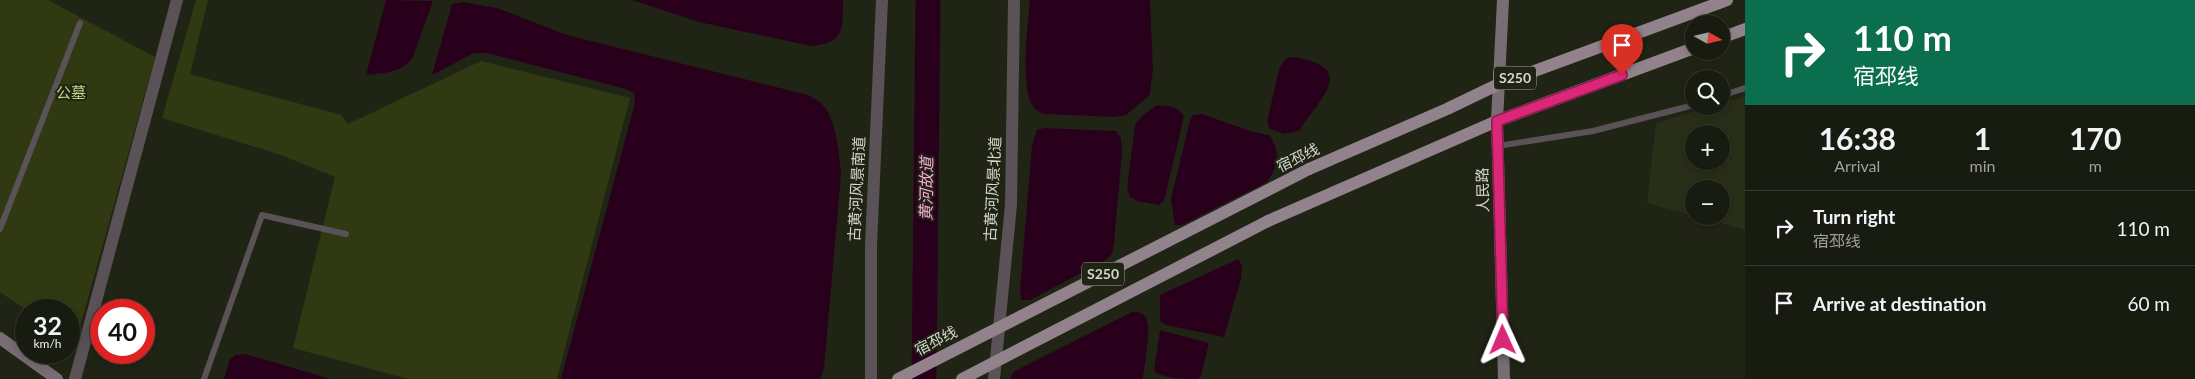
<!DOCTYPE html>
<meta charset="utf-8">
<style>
:root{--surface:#181b10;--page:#25281e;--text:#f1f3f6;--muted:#9fa19f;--line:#363930}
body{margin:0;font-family:Lato,"Noto Sans SC",sans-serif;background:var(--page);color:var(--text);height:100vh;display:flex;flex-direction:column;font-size:19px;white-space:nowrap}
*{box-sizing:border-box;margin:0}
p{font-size:16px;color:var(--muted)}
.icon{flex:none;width:28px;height:28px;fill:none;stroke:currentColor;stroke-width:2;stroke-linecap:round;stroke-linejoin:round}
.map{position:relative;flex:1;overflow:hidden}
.sheet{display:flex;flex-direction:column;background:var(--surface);width:450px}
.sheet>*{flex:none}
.top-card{background:#0b6e4f;color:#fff;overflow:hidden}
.needle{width:32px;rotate:98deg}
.controls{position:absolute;left:1685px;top:15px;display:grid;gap:10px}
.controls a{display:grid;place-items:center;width:45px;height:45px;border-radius:50%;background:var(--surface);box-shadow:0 2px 8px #0003,0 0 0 1px var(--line);font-size:25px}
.speed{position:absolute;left:15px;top:299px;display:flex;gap:10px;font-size:25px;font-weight:700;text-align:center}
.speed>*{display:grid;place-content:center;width:65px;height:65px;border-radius:50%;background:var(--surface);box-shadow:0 2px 8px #0003,0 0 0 1px var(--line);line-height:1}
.speed small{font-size:12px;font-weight:400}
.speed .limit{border:8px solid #d22;background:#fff;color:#111}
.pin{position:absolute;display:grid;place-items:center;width:42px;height:42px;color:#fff;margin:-51px -21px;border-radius:50% 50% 50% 0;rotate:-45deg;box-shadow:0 0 5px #0007}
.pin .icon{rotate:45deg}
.me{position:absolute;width:55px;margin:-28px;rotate:359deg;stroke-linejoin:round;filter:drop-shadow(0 0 4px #0008)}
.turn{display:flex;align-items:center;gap:18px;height:105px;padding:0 25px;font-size:22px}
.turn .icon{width:65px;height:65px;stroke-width:2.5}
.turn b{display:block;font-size:35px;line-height:42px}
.eta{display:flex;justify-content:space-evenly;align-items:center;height:85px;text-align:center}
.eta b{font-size:30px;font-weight:700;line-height:35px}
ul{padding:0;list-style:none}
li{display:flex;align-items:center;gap:15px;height:75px;padding:0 25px;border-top:1px solid var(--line)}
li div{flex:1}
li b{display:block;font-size:19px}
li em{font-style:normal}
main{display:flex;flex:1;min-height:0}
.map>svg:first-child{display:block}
.built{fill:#282e18;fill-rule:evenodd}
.green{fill:#303912}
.water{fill:#29001c}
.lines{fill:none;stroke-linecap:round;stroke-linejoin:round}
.river{stroke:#29001c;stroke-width:25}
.lane{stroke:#5a5256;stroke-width:6}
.street{stroke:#5a5256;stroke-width:12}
.secondary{stroke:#796d74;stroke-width:12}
.primary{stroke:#92828b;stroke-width:12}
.primary-bridge{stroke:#92828b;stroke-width:12}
.route-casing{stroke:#8e194d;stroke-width:12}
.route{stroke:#db2777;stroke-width:9}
.labels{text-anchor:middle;stroke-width:4;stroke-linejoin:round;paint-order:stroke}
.shield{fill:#202415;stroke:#9ea196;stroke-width:1}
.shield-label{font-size:14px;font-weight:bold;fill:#d4d7cd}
.park-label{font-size:15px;fill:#bfd67d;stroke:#202415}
.street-label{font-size:15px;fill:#d4d7cd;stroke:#202415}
.water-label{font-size:16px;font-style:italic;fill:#faa6d8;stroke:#202415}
</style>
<main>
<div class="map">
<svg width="1745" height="379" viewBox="0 0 1745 379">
<rect width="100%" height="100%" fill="#202415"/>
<path class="built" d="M 1745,96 L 1745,230 L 1695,216 L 1721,216 L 1721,189 L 1694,189 L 1694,216 L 1647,203 L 1656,123 L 1713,106 L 1721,106 L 1721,104 ZM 1694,134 L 1721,134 L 1721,161 L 1694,161 Z"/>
<path class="green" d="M 0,0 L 48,0 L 155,57 L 75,345 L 69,340 L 69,310 L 26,310 L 0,292 Z
M 196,0 L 208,0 L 190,74 L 341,115 L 348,124 L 481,61 L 630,98 L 557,379 L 408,379 L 293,348 L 335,177 L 281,155 L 162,118 Z"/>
<path class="water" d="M 386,0 L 433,1 L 413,57 C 402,73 384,73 366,75 Z
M 632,0 L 843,0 C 843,30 844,43 811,46 L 699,22 Z
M 1030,0 L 1150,0 L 1153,69 L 1150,95 L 1126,115 L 1115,117 L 1044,114 C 1039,112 1035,110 1032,105 C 1020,85 1028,24 1030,0 Z
M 463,2 L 497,8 L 567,35 L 808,95 C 812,98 818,100 821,103 C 836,116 840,156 841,175 L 824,368 L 820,379 L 561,379 L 635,103 L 634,93 L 626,89 L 487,53 L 474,53 L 432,75 L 452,4 Z
M 1293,57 C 1360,67 1319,99 1299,131 L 1284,134 L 1270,129 L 1267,122 L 1279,69 L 1286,58 Z
M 1157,105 C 1169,106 1178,106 1184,116 L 1164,201 L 1159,205 L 1137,201 L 1130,197 L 1127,188 L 1135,125 L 1141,117 Z
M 1202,114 L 1250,131 L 1269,135 C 1281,151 1279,166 1267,182 L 1182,225 L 1175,225 L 1171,199 L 1190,120 L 1193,115 Z
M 1044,128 L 1116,131 L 1121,138 L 1122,153 L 1114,243 L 1112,254 L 1106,260 L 1030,300 L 1021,300 L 1020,290 L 1032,145 L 1037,130 Z
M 1238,259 L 1242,265 L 1241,279 L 1224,337 L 1166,325 L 1160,321 L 1160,295 Z
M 1132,312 C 1138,312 1143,312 1146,318 C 1152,328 1144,366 1143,379 L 1010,379 L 1013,372 Z
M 1160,330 L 1209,343 L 1201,376 L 1198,379 C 1185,379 1164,379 1154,371 Z
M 245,354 L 331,379 L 224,379 L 230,359 L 236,355 Z"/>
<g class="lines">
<path class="river" d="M 924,379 L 928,0"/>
<path class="lane" d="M 1721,96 L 1745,88
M 1498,146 L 1593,131 L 1694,105
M 0,229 L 80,23
M 204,379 L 262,215 L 346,234"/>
<path class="street" d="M 75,379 L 177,0
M 871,379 L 871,245 L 882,0
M 994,379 L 1011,205 L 1014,0"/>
<path class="secondary" d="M 1503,0 L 1497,121 L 1504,379
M 0,338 L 57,379"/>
<path class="primary" d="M 1721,38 L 1745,29
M 1309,169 L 1447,109 L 1499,84 L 1727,0
M 1268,221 L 1497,121 L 1694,48"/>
<path class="primary-bridge" d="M 898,379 L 1309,169
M 962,379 L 1268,221"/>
</g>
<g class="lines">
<g class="route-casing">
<path id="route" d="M 1503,340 L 1497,121 L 1622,75"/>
</g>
<use href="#route" class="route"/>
</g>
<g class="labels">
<g class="shield">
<rect x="1494" y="66.5" width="42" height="23" rx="4"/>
<rect x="1082" y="262.5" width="42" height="23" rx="4"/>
</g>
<g class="shield-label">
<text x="1515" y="83">S250</text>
<text x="1103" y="279">S250</text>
</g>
<g class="park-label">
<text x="71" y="98">公墓</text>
</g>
<g class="street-label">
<text transform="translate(1298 158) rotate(-26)" y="5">宿邳线</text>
<text transform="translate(857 189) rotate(-87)" y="5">古黄河风景南道</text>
<text transform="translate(993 189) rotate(-87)" y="5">古黄河风景北道</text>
<text transform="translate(1483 190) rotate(-91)" y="5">人民路</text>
<text transform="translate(936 341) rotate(-27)" y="5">宿邳线</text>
</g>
<g class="water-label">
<text transform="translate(926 189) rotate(-89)" y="6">黄河故道</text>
</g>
</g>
</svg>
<div class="controls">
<a><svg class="needle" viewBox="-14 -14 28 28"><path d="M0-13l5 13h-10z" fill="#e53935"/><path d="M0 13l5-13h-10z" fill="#9fa19f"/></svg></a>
<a><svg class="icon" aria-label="search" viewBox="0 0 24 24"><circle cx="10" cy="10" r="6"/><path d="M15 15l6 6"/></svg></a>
<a>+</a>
<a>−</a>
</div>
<div class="speed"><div>32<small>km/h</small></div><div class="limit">40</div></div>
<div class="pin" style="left:1622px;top:75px;background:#d93025"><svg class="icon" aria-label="arrive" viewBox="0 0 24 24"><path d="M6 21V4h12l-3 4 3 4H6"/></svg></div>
<svg class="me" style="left:1503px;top:340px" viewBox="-20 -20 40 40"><path d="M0-17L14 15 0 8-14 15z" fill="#db2777" stroke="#fff" stroke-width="4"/></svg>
</div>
<section class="sheet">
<div class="top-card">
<div class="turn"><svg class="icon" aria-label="right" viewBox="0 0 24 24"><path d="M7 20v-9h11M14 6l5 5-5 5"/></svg><div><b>110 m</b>宿邳线</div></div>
</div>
<div class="eta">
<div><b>16:38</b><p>Arrival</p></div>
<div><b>1</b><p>min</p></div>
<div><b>170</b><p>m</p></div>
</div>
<ul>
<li><svg class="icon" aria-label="right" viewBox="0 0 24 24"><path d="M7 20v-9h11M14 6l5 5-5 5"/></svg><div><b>Turn right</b><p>宿邳线</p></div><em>110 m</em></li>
<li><svg class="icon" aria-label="arrive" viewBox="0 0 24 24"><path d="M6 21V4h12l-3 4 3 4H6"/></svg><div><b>Arrive at destination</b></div><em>60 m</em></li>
</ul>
</section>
</main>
